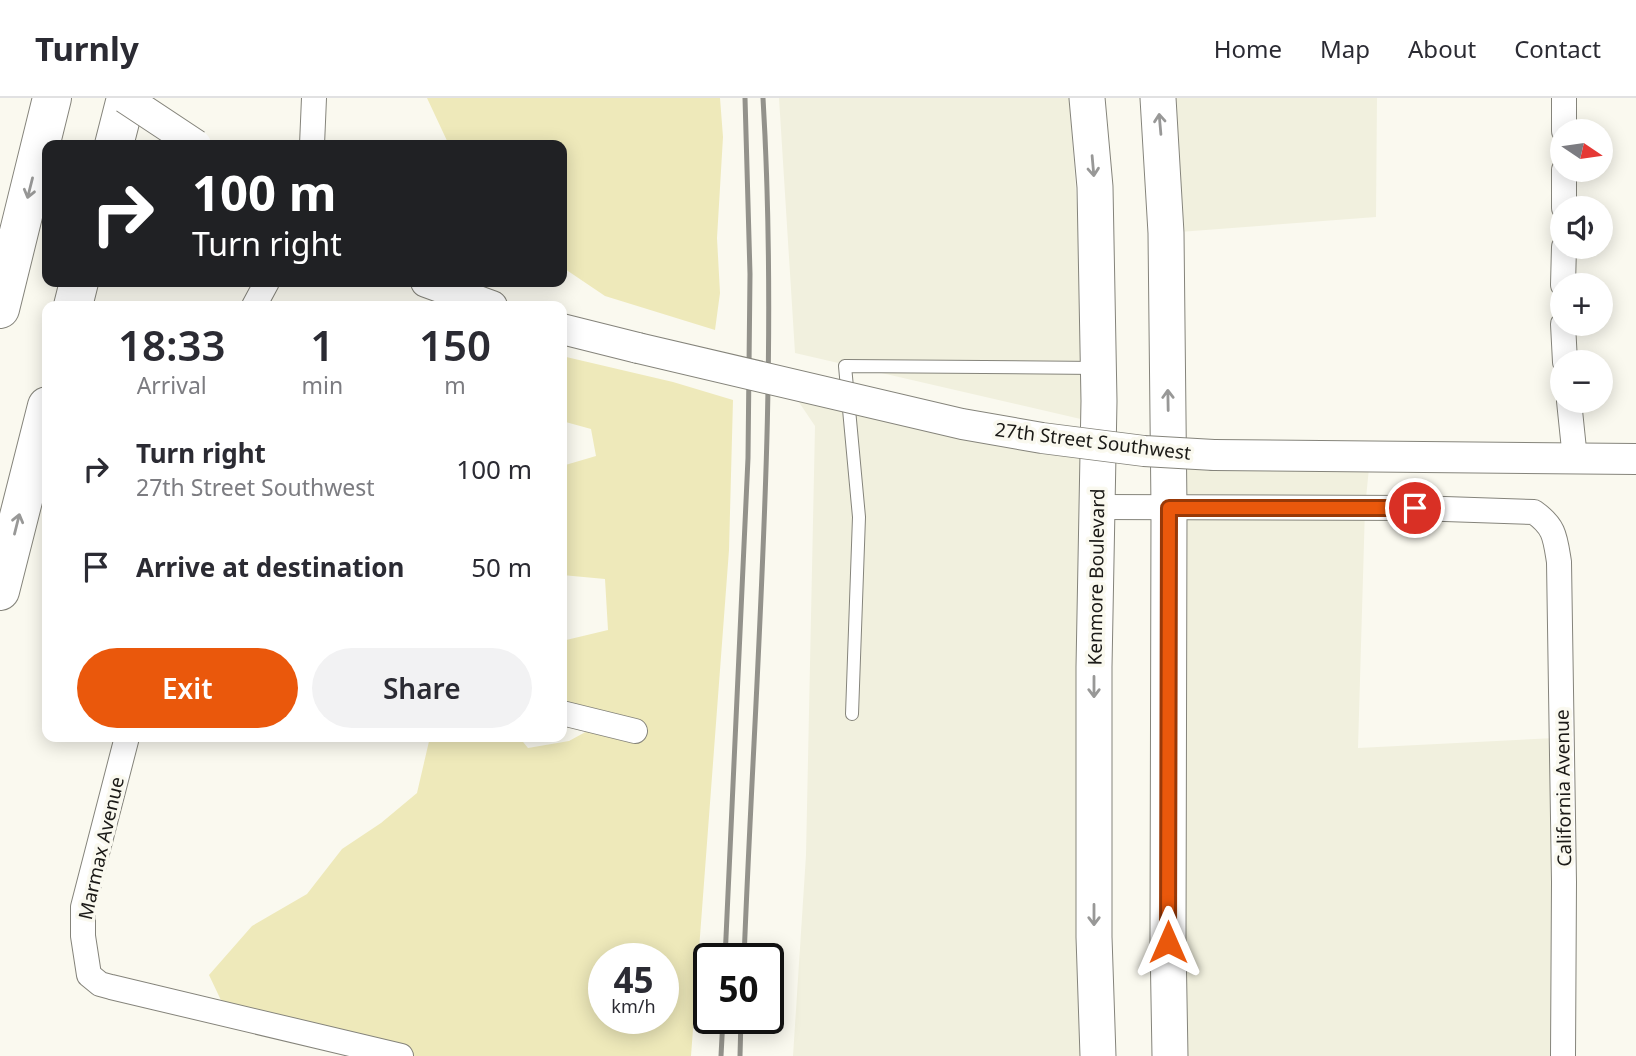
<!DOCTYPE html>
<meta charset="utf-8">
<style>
:root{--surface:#fff;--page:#f2f2f3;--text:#2b2b33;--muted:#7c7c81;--line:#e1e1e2;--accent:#ea580c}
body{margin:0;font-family:"Noto Sans",sans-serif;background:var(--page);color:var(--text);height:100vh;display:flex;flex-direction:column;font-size:26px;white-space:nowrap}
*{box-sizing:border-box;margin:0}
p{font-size:23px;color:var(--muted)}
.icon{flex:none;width:38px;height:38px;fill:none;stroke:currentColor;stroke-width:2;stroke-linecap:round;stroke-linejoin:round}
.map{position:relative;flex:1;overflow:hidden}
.drawer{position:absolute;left:42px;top:203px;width:525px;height:441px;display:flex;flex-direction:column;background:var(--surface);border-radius:14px;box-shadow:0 4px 18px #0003}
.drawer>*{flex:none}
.top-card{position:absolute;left:42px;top:42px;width:525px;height:147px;border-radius:14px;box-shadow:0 4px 18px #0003;background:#202124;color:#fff;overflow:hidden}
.needle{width:46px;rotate:103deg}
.tools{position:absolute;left:1550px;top:21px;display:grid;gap:14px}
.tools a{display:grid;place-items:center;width:63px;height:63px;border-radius:50%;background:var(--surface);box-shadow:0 4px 18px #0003;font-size:35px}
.speed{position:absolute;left:588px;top:845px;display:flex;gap:14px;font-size:35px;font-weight:700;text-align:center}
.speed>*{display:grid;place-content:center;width:91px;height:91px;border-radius:50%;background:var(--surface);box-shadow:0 4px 18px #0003;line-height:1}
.speed small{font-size:18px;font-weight:400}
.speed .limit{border:4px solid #111;border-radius:10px;background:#fff;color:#111}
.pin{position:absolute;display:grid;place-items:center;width:60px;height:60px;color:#fff;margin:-30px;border:4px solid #fff;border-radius:50%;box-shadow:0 2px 7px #0007}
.me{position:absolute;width:77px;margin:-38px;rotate:0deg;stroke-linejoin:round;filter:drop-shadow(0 0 5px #0008)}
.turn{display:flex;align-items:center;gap:24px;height:147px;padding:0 35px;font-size:32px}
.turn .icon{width:91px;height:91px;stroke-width:2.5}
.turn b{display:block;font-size:49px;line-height:60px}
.eta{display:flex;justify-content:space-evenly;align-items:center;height:119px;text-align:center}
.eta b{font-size:42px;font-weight:600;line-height:49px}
.primary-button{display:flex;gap:14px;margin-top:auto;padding:14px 35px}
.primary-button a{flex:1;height:80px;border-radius:42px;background:var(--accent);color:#fff;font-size:28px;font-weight:600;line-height:80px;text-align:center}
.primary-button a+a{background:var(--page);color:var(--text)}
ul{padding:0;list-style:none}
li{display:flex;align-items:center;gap:21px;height:98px;padding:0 35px}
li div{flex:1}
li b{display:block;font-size:26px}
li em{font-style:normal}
header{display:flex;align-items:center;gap:42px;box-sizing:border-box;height:98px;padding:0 35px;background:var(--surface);border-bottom:2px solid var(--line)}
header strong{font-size:33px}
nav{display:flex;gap:38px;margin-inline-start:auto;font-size:24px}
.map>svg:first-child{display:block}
.built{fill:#f1f0de}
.green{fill:#eee9ba;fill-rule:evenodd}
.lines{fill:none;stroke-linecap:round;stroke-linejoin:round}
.service-casing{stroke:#85847b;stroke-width:14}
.minor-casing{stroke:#85847b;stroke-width:26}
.tertiary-casing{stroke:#85847b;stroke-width:32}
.secondary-casing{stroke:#85847b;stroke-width:37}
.motorway-casing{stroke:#85847b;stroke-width:40}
.service{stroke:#fff;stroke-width:12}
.minor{stroke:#fff;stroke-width:24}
.tertiary{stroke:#fff;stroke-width:30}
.secondary{stroke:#fff;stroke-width:35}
.motorway{stroke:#fff;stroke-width:38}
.rail{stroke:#93928b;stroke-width:5}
.tertiary-bridge-casing{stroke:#85847b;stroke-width:32;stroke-linecap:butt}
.tertiary-bridge{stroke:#fff;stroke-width:30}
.oneway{stroke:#989897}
.route-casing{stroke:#983908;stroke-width:18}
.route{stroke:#ea580c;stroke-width:12}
.labels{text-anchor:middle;stroke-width:7;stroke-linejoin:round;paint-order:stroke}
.street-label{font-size:19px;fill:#1b1a17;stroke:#faf9ef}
</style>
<header>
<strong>Turnly</strong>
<nav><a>Home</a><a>Map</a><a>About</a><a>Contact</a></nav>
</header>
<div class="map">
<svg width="1636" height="958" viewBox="0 0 1636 958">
<rect width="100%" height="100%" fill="#faf9ef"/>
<path class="built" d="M 779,0 L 1069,0 L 1085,216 L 1085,322 L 795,255 Z
M 1158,0 L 1377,0 L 1376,119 L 1166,135 Z
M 786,285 L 1098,348 L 1098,958 L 793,958 L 806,757 L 815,328 Z
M 1168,355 L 1370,360 L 1365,410 L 1358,650 L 1555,640 L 1563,958 L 1170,958 Z"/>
<path class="green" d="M 427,0 L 720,0 L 723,39 L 717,140 L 720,195 L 715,232 L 605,198 L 562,169 L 562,47 L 449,47 Z
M 562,258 L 673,284 L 733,302 L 729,452 L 691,958 L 361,958 L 228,917 L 209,877 L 252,828 L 307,796 L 342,751 L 381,725 L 417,695 L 430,639 L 519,639 L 528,650 L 569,643 L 602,625 L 562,606 L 562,543 L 608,532 L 605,481 L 562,477 L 562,368 L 596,358 L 591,331 L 562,323 ZM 604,861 L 663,861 L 663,920 L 604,920 Z"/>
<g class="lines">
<g class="service-casing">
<path id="service" d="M 852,616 L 859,419 L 845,268 L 1098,270"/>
</g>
<g class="minor-casing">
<path id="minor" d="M 1564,33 L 1564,0
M 312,47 L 314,0
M 1564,110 L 1564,72
M 1563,187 L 1564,149
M 254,208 L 267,184
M 1563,226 L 1565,264
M 1569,303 L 1575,361
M 1096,409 L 1415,410 L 1534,414 C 1555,429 1555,439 1559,464 L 1564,784 L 1563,958
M 562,615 L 635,633
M 127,639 L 83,809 L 83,838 L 89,877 L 100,886 L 111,889 L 401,958"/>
</g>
<g class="tertiary-casing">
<path id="tertiary" d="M 426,184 L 492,208
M 562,231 L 638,250
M 1214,357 L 1636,361"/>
</g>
<g class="secondary-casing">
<path id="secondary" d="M 1087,0 L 1095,89 L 1099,303 L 1094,569 L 1094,839 L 1098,958
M 1158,0 L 1166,135 L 1169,410 L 1168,844 L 1170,958"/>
</g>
<g class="motorway-casing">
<path id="motorway" d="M 114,47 L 126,0
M 73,208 L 79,184
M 0,211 L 52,0
M 0,493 L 47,308"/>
</g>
<use href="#service" class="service"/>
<use href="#minor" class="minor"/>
<use href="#tertiary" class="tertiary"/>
<use href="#secondary" class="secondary"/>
<use href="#motorway" class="motorway"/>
<path class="rail" d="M 725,861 L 748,360 L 750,176 L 745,0
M 744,861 C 755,574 780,287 763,0
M 721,958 L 723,920
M 740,958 L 741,920"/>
<g class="tertiary-bridge-casing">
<path id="tertiary-bridge" d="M 125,0 L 196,47
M 638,250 L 962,326 L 1042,340 L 1144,353 L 1214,357"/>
</g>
<use href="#tertiary-bridge" class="tertiary-bridge"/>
</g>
<defs><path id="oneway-shaft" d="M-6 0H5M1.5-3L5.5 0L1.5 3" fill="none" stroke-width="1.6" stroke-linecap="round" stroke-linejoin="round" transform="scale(1.75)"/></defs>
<g class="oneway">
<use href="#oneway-shaft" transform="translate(1160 26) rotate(-95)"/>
<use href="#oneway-shaft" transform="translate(1093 68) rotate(85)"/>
<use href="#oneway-shaft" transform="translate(30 90) rotate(104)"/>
<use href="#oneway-shaft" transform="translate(1168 302) rotate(-91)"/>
<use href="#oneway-shaft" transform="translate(17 426) rotate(-76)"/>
<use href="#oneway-shaft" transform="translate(1094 589) rotate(90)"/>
<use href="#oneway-shaft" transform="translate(1094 817) rotate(90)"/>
</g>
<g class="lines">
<g class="route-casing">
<path id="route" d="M 1168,844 L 1169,410 L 1415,410"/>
</g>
<use href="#route" class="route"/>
</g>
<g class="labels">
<g class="street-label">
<text transform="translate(1093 343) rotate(7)" y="7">27th Street Southwest</text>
<text transform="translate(1096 479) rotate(-89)" y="7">Kenmore Boulevard</text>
<text transform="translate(1563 690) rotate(-91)" y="7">California Avenue</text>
<text transform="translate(101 750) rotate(-77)" y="7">Marmax Avenue</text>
</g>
</g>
</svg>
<div class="tools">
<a><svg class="needle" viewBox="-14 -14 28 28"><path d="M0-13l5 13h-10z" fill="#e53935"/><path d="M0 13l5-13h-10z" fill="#7c7c81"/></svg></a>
<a><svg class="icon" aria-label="sound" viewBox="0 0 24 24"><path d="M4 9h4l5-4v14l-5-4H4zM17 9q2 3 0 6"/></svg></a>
<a>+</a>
<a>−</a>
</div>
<div class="speed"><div>45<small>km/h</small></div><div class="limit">50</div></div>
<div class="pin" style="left:1415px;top:410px;background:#d93025"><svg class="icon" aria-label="arrive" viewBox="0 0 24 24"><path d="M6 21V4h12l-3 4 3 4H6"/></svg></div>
<svg class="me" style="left:1168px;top:844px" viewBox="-20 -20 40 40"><path d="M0-17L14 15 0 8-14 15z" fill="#ea580c" stroke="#fff" stroke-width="4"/></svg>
<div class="top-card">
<div class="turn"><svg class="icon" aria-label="right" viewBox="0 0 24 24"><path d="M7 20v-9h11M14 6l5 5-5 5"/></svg><div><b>100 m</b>Turn right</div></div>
</div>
<section class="drawer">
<div class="eta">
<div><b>18:33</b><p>Arrival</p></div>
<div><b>1</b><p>min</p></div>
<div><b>150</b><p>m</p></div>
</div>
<ul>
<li><svg class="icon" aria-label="right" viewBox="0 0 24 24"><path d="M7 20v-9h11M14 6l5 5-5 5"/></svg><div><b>Turn right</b><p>27th Street Southwest</p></div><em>100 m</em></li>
<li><svg class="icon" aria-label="arrive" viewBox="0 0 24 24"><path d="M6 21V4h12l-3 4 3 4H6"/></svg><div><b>Arrive at destination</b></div><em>50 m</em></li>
</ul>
<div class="primary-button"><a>Exit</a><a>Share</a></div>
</section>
</div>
